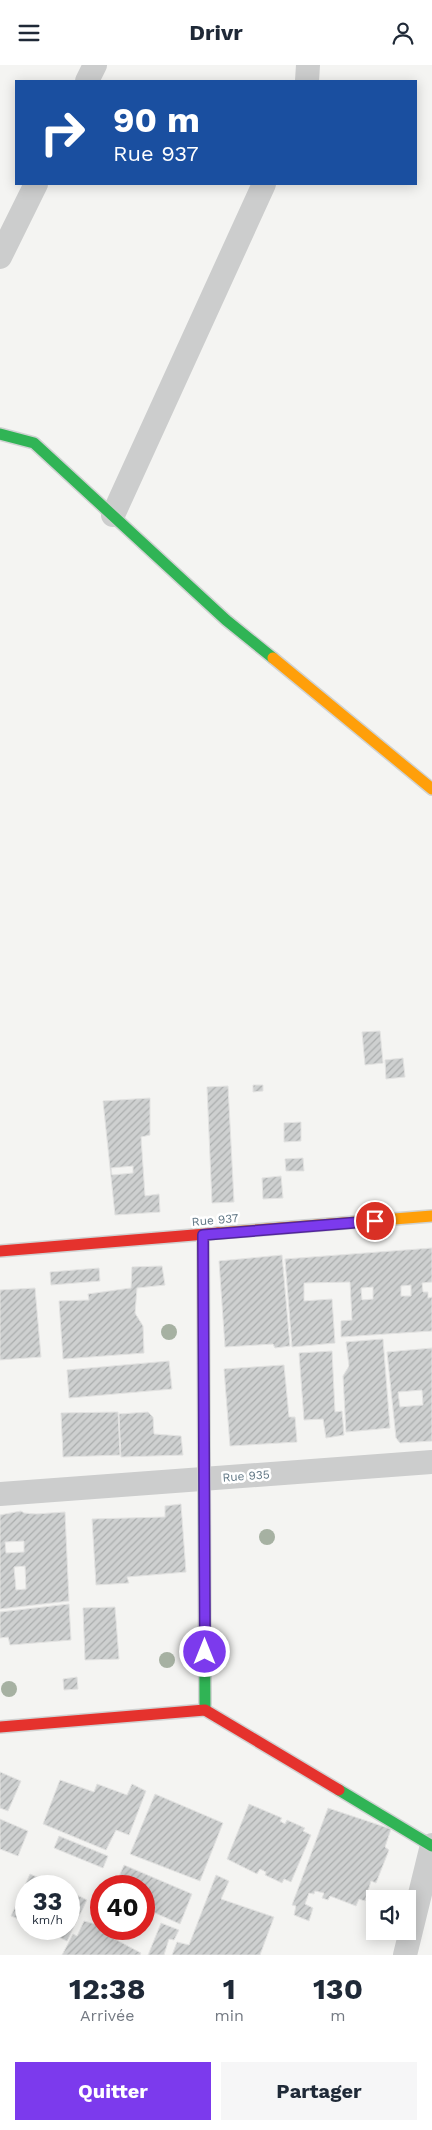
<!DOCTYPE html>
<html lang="fr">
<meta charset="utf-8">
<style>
:root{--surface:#fff;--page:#f6f6f7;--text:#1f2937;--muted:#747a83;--accent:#7c3aed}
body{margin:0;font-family:"Work Sans",sans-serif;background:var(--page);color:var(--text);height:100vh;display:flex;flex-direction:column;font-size:19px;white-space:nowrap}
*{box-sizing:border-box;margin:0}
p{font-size:16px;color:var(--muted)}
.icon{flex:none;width:28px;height:28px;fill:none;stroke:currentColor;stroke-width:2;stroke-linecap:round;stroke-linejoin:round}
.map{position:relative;height:1890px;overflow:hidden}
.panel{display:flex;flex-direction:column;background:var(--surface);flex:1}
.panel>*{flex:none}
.banner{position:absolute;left:15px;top:15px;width:402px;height:105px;border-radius:0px;box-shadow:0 2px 12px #0003;background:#1a4fa0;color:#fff;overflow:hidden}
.fabs{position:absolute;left:366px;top:1825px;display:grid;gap:10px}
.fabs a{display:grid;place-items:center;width:50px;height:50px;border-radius:0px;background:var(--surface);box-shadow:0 2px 12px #0003;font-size:25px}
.speed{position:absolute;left:15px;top:1810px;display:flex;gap:10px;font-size:25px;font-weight:700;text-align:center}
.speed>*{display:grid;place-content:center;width:65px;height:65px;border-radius:50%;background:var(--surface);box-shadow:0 2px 12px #0003;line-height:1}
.speed small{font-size:12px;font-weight:400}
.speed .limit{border:8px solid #d22;background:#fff;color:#111}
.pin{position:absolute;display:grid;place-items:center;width:42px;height:42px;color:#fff;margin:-21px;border:2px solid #fff;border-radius:50%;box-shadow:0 1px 5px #0007}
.me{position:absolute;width:55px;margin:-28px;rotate:0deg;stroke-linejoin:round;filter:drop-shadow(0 0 4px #0008)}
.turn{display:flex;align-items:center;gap:18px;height:105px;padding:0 15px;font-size:22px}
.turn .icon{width:65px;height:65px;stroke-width:2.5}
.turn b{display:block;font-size:35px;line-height:42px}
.eta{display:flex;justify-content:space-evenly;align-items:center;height:85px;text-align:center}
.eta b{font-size:30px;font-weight:700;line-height:35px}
.cta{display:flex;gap:10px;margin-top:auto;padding:10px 15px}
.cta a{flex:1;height:58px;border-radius:0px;background:var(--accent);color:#fff;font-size:20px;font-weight:700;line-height:58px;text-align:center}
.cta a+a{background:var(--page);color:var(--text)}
header{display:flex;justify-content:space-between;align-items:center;height:65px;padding:0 15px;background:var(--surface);font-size:22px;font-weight:700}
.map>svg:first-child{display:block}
.building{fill:url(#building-hatch);stroke:#e3e3e2;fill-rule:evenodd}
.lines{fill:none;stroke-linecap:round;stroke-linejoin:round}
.fast-casing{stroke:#d0d2d2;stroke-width:14}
.slow-casing{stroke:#d0d2d2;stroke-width:14}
.jam-casing{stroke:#d0d2d2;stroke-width:14}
.street{stroke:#cccdcd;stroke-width:24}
.fast{stroke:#30b455;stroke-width:11}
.slow{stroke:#ff9f0a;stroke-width:11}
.jam{stroke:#e5322d;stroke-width:11}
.tree{fill:#a6b1a2}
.route-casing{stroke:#51269a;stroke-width:12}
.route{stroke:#7c3aed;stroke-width:9}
.labels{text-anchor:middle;stroke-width:5;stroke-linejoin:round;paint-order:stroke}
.street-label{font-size:12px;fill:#617785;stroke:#fff}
</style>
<header><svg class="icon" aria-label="menu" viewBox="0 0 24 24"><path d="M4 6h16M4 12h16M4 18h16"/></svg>Drivr<svg class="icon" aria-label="person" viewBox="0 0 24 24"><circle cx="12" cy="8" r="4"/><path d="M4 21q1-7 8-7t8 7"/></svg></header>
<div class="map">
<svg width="432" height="1890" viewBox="0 0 432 1890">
<defs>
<pattern id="building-hatch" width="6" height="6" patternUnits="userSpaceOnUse" patternTransform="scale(1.25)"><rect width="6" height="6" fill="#ced0d0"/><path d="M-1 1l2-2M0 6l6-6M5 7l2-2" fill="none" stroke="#abaeae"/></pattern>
</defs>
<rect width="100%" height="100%" fill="#f4f4f2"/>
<path class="building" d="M 380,966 L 383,998 L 365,1000 L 362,967 Z
M 403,993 L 405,1012 L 386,1014 L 385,995 Z
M 253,1020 L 263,1020 L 263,1026 L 253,1027 Z
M 228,1021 L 234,1137 L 212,1138 L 207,1022 Z
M 150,1033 L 150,1070 L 141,1072 L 145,1131 L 159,1129 L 160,1147 L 115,1150 L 103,1036 ZM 133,1101 L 133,1108 L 112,1110 L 111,1103 Z
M 301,1057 L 301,1076 L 284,1077 L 284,1058 Z
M 303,1093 L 304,1106 L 286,1106 L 285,1094 Z
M 281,1111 L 283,1133 L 263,1134 L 262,1113 Z
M 432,1183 L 432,1217 L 422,1218 L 423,1227 L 428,1227 L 428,1233 L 432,1232 L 432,1266 L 341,1272 L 341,1256 L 352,1255 L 350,1217 L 304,1218 L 304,1236 L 332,1234 L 335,1278 L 292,1282 L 285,1194 ZM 411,1220 L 411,1231 L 401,1231 L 401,1221 ZM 373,1222 L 373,1234 L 362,1235 L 361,1223 Z
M 282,1190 L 290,1281 L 275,1283 L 273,1279 L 225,1282 L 219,1196 Z
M 162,1201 L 165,1220 L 137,1223 L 135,1248 L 143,1261 L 144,1288 L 63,1294 L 59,1236 L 89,1235 L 88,1229 L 131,1223 L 132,1202 Z
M 99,1203 L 100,1216 L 51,1220 L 50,1207 Z
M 35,1223 L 41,1292 L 0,1295 L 0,1225 Z
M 383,1274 L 390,1363 L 346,1367 L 343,1311 L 349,1301 L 346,1277 Z
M 432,1283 L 432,1376 L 400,1378 L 396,1373 L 387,1287 ZM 422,1325 L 423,1340 L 400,1342 L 398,1327 Z
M 332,1286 L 335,1347 L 342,1346 L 344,1370 L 326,1373 L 323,1354 L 304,1355 L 299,1288 Z
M 169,1296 L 172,1324 L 69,1333 L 67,1305 Z
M 284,1300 L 289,1352 L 295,1352 L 297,1377 L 230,1381 L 224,1304 Z
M 118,1347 L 120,1390 L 63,1392 L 61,1348 Z
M 148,1347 L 153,1352 L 154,1369 L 181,1371 L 183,1390 L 121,1392 L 119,1349 Z
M 181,1439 L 186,1507 L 127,1512 L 129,1518 L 96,1520 L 92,1454 L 165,1452 L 165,1441 Z
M 21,1446 L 24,1448 L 36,1449 L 65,1447 L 69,1536 L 0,1544 L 0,1450 ZM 24,1476 L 24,1487 L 6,1488 L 5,1477 ZM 25,1501 L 26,1524 L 16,1525 L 14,1502 Z
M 69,1539 L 71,1575 L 10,1580 L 8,1572 L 0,1573 L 0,1547 Z
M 115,1542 L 119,1594 L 85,1595 L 83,1543 Z
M 77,1612 L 78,1624 L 64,1625 L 63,1614 Z
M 0,1707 L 21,1716 L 8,1746 L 0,1743 Z
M 60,1715 L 94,1727 L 97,1719 L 127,1730 L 132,1719 L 146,1726 L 129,1770 L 116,1765 L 106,1785 L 43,1759 Z
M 155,1729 L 223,1758 L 200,1816 L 130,1789 Z
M 249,1739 L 282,1753 L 280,1756 L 285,1759 L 287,1755 L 305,1763 L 303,1766 L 311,1770 L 291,1817 L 284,1814 L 282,1818 L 265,1810 L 266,1807 L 260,1804 L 257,1809 L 227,1794 Z
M 328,1743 L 391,1764 L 385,1782 L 389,1785 L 376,1818 L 371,1816 L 365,1836 L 359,1834 L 356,1841 L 330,1831 L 328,1835 L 322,1833 L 324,1828 L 315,1826 L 314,1829 L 309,1828 L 305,1839 L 313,1843 L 309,1856 L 294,1850 L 296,1841 L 292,1840 Z
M 0,1754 L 28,1766 L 18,1791 L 0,1784 Z
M 59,1771 L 108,1791 L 103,1803 L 54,1783 Z
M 124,1800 L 192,1829 L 180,1859 L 144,1843 L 144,1821 L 115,1821 Z
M 30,1809 L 58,1821 L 26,1821 L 26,1857 L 11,1851 Z
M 216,1810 L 229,1816 L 221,1834 L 274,1852 L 260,1890 L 172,1890 L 177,1877 L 189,1880 Z
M 69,1826 L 87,1835 L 67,1876 L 41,1864 L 69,1864 Z
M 101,1837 L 101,1864 L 111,1864 L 109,1871 L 141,1888 L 140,1890 L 62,1890 L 73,1869 L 77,1871 L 84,1856 L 95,1859 Z
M 161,1858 L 179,1865 L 174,1875 L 169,1874 L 164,1890 L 148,1890 Z"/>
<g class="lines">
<g class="fast-casing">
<path id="fast" d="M 0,369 L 34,378 L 226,555 L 273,593
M 204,1406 L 205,1645
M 339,1725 L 432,1781"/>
</g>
<g class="slow-casing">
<path id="slow" d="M 273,593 L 432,724
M 218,1168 L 432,1151
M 203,1170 L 204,1406"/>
</g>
<g class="jam-casing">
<path id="jam" d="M 0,1186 L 218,1168
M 0,1662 L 205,1645 L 339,1725"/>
</g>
<path class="street" d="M 87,16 L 95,0
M 307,16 L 308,0
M 0,192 L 36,119
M 113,450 L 264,119
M 0,1429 L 432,1397
M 405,1890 L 432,1780"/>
<use href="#fast" class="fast"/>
<use href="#slow" class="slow"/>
<use href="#jam" class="jam"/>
</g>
<g class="tree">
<circle cx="169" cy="1267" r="8"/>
<circle cx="267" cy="1472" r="8"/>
<circle cx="167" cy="1595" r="8"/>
<circle cx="9" cy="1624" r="8"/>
</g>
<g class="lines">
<g class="route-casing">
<path id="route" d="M 205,1587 L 203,1170 L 375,1156"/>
</g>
<use href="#route" class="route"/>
</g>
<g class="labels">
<g class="street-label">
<text transform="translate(215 1155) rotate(-5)" y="4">Rue 937</text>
<text transform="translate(246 1411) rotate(-4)" y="4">Rue 935</text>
</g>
</g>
</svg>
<div class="fabs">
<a><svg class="icon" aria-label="sound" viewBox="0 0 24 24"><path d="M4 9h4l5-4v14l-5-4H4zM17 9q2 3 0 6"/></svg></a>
</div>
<div class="speed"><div>33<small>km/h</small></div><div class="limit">40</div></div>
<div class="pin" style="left:375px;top:1156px;background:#d93025"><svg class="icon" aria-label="arrive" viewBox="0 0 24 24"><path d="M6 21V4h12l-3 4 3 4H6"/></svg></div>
<svg class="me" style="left:205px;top:1587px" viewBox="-20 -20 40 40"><circle r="17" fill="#7c3aed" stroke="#fff" stroke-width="3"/><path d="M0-11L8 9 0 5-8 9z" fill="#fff"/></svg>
<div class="banner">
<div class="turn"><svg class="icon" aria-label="right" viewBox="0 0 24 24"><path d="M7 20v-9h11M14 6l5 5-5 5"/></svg><div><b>90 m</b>Rue 937</div></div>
</div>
</div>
<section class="panel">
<div class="eta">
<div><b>12:38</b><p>Arrivée</p></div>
<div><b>1</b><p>min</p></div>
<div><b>130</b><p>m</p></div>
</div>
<div class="cta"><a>Quitter</a><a>Partager</a></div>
</section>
